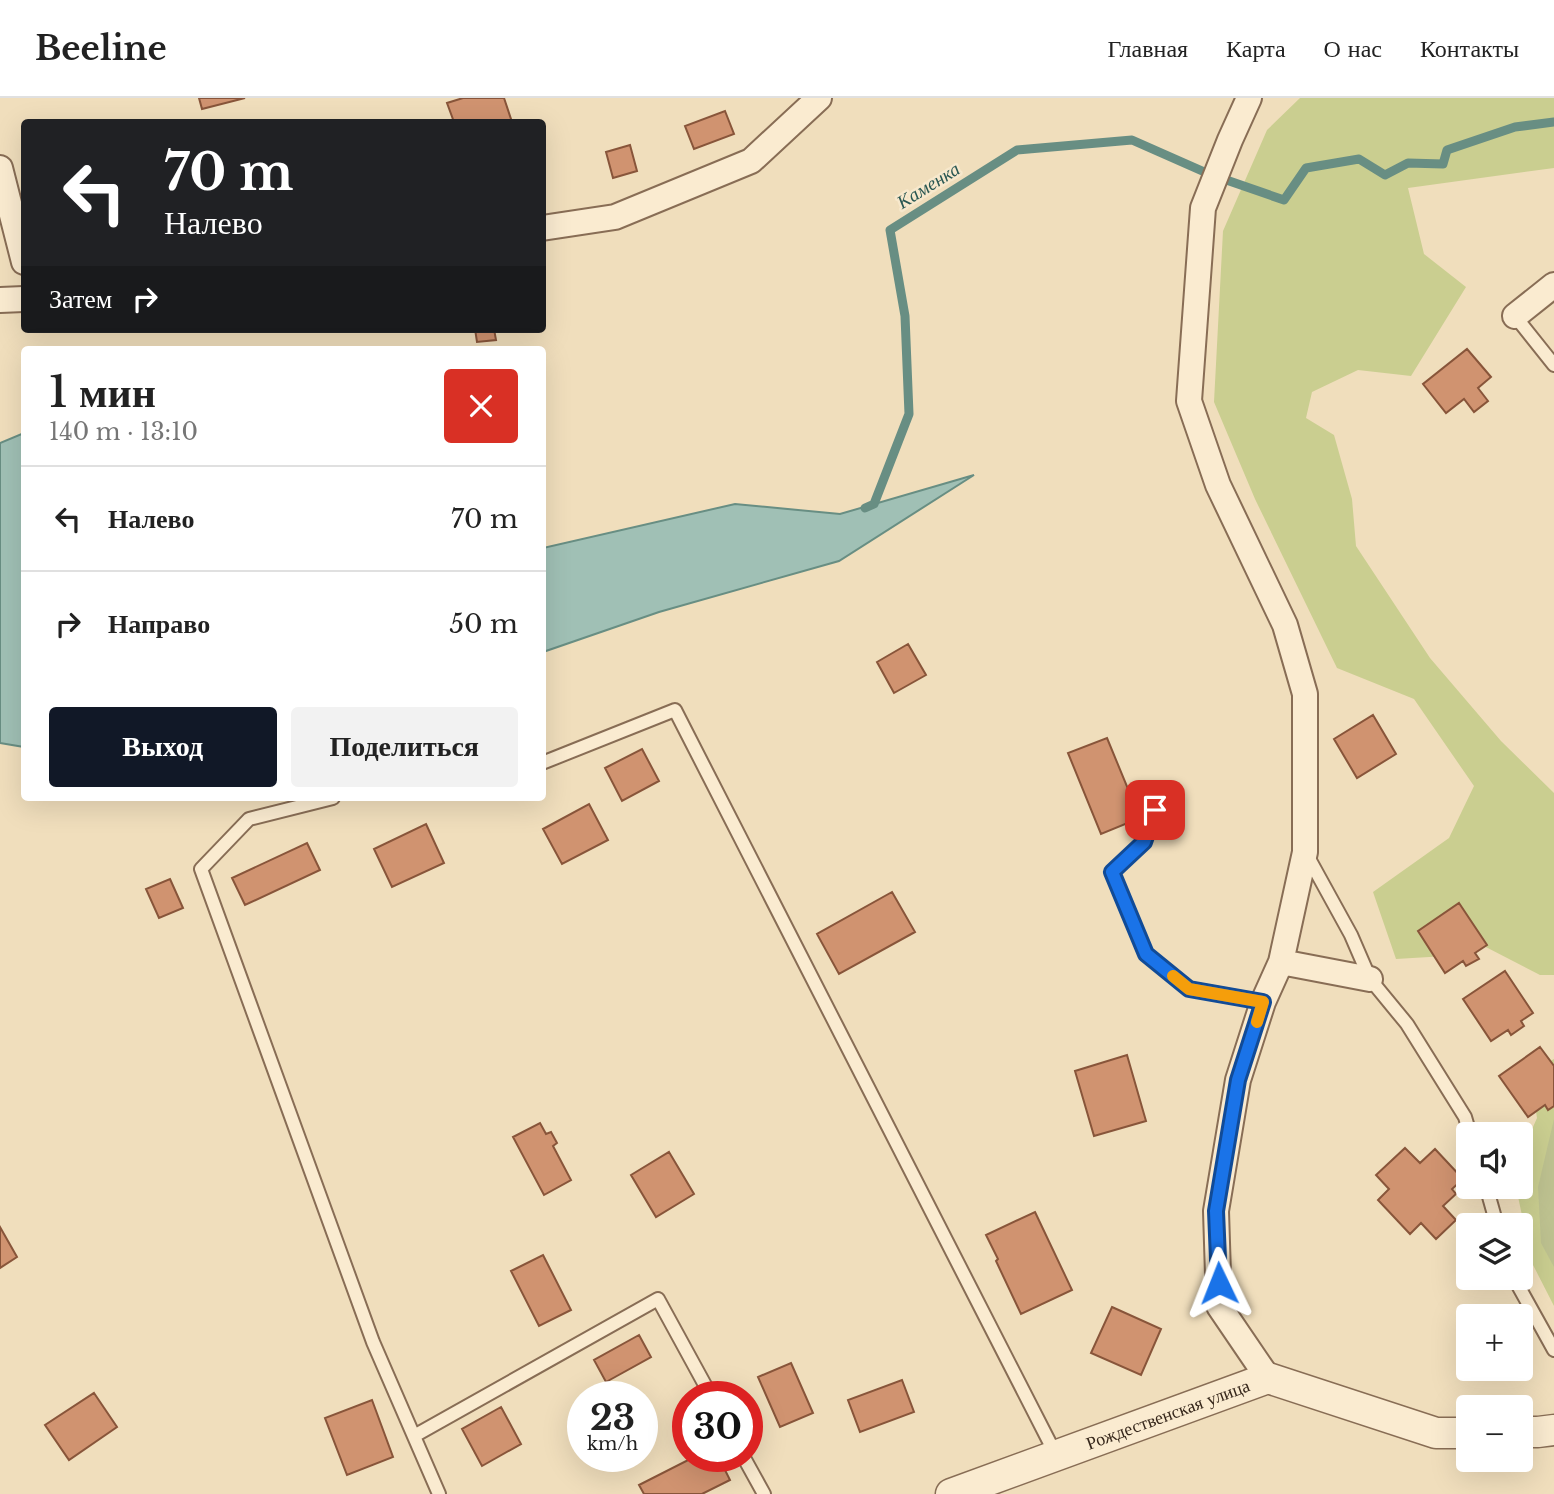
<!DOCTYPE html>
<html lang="ru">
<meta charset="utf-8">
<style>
:root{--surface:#fff;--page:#f2f2f2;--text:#222;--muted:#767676;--line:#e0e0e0;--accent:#111827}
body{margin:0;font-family:"Libre Baskerville",serif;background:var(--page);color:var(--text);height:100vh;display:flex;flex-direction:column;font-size:26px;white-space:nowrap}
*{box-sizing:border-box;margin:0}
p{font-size:23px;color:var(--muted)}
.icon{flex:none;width:38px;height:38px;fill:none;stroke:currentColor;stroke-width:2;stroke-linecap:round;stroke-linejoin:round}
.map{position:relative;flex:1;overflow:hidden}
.panel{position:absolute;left:21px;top:248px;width:525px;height:455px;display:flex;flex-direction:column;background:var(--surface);border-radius:7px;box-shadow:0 7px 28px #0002}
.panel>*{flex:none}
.banner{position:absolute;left:21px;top:21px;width:525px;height:214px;border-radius:7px;box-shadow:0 7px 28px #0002;background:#202124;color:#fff;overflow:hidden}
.controls{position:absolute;left:1456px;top:1024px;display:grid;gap:14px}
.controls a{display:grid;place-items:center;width:77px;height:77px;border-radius:7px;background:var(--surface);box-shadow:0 7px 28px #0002;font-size:35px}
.speed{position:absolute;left:567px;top:1283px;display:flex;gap:14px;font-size:35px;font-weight:700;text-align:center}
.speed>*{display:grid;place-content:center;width:91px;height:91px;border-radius:50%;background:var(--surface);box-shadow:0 7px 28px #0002;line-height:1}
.speed small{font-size:18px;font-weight:400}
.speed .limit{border:10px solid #d22;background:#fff;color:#111}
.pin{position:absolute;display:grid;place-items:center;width:60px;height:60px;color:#fff;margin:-30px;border-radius:14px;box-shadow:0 4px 10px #0006}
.me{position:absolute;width:77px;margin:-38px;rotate:358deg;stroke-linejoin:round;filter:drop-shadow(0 0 5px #0008)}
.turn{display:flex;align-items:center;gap:24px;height:147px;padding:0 28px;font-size:32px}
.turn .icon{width:91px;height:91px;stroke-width:2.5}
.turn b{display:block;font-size:49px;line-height:60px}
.then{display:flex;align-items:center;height:66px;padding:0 28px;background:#0003;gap:14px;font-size:26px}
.round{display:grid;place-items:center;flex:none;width:74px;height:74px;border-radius:7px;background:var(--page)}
.head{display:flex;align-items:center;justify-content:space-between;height:119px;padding:0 28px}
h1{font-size:42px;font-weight:600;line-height:52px}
.action{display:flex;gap:14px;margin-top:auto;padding:14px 28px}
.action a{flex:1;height:80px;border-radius:7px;background:var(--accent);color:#fff;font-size:28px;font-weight:600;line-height:80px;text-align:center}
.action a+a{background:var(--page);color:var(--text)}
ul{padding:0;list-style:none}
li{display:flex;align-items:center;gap:21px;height:105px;padding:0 28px;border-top:2px solid var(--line)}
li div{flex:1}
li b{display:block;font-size:26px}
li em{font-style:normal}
header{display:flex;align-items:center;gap:42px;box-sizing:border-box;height:98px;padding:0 35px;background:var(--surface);border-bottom:2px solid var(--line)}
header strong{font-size:33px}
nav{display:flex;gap:38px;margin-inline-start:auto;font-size:24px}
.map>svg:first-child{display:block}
.green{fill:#cace90}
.cemetery{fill:#bec290}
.water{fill:#a0c0b5;stroke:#688e83;stroke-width:2}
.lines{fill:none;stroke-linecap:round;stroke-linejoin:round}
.stream{stroke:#688e83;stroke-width:9}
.building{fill:#d09370;stroke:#88553a;stroke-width:2}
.service-casing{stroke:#886d55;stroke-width:16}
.minor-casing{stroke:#886d55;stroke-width:28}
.tertiary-casing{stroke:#886d55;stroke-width:33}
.service{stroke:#faebd0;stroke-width:12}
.minor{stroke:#faebd0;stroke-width:24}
.tertiary{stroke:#faebd0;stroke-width:30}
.route-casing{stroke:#114b97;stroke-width:18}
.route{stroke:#1a73e8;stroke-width:12}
.slow{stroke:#f59e0b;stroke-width:12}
.labels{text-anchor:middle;stroke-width:5;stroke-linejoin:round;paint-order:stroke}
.street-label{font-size:18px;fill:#36271b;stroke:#f7e8cc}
.water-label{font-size:19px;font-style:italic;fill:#295752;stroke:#f7e8cc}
</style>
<header>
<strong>Beeline</strong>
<nav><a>Главная</a><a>Карта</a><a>О нас</a><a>Контакты</a></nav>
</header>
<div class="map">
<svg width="1554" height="1396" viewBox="0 0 1554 1396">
<rect width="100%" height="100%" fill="#f0debc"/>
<path class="green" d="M 1300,0 L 1554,0 L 1554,70 L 1408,90 L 1424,156 L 1466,189 L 1411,278 L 1358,272 L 1312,294 L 1306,320 L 1334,337 L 1352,401 L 1356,448 L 1430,560 L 1501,643 L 1554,695 L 1554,877 L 1540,877 L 1480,846 L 1446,858 L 1396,861 L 1373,794 L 1449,740 L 1474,688 L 1414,601 L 1337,570 L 1255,401 L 1214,304 L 1223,133 L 1267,32 Z
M 1554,961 L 1554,1208 L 1532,1165 L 1516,1089 L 1521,1088 L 1521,1056 L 1537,1020 L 1530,974 Z"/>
<path class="cemetery" d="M 1554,1021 L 1554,1169 L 1541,1145 L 1538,1089 Z"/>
<path class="water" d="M 24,335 L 24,649 L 0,645 L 0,345 Z
M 974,377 L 839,463 L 659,514 L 543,554 L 543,450 L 735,406 L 840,416 Z"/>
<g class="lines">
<path class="stream" d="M 865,410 L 874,406 L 909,316 L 905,218 L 890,132 L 1017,52 L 1132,42 L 1209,76 L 1284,102 L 1306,70 L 1359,61 L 1385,77 L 1408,65 L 1443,66 L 1447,52 L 1515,29 L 1554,24"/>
</g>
<path class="building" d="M 199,0 L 245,0 L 202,11 Z
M 463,0 L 504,0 L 512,24 L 454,24 L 447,5 Z
M 725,13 L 734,36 L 694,51 L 685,28 Z
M 630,47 L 637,73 L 613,80 L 606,54 Z
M 475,231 L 494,231 L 496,242 L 477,244 Z
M 1467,251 L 1491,279 L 1478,290 L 1488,303 L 1474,314 L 1464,301 L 1446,315 L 1423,286 Z
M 908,546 L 926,577 L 894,595 L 877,564 Z
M 1373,617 L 1396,656 L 1357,680 L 1334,641 Z
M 1107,640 L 1140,720 L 1101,736 L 1068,655 Z
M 642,651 L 659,683 L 622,703 L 605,670 Z
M 589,706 L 608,742 L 562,766 L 543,731 Z
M 426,726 L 444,765 L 392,789 L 374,751 Z
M 307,745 L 320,772 L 245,807 L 232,780 Z
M 170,781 L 183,810 L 159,820 L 146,791 Z
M 892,794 L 915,834 L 839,876 L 817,836 Z
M 1459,805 L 1487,847 L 1475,855 L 1479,861 L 1466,868 L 1463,863 L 1445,875 L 1418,833 Z
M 1505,873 L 1533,915 L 1521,923 L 1524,928 L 1511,937 L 1508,932 L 1491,943 L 1463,901 Z
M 1540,949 L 1554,968 L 1554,1008 L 1548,1012 L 1545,1007 L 1528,1019 L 1499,978 Z
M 1127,957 L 1146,1023 L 1094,1038 L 1075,973 Z
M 540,1025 L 546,1036 L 551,1034 L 557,1045 L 553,1048 L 571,1082 L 544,1097 L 513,1039 Z
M 1405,1050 L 1420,1065 L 1435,1051 L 1463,1081 L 1452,1091 L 1456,1096 L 1443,1108 L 1456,1122 L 1436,1141 L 1421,1125 L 1410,1136 L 1378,1102 L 1389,1091 L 1376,1077 Z
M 669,1054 L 694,1096 L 656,1119 L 631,1077 Z
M 1035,1114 L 1072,1192 L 1021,1216 L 996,1163 L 998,1161 L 986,1137 Z
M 0,1129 L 17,1159 L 0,1170 Z
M 543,1157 L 571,1212 L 539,1228 L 511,1173 Z
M 1112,1209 L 1161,1231 L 1141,1277 L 1091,1255 Z
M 639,1237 L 651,1259 L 606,1284 L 594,1262 Z
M 791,1265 L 813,1315 L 780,1329 L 758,1279 Z
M 902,1282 L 914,1314 L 860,1334 L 848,1302 Z
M 94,1295 L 117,1329 L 69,1362 L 45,1327 Z
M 372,1302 L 393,1359 L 347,1377 L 325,1320 Z
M 501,1309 L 521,1346 L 482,1368 L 462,1331 Z
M 696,1358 L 718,1358 L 730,1382 L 702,1396 L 644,1396 L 639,1387 Z"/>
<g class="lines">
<g class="service-casing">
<path id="service" d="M 1515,218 L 1554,267
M 542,665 L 675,612 L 1056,1357
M 333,700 L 249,721 L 201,771 L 373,1244 L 439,1396
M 1155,712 L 1144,744 L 1112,774 L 1146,856 L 1190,891 L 1263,904
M 1307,757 L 1351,837 L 1370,881 L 1407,926 L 1465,1019 L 1470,1036
M 1486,1088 L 1497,1127
M 1514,1180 L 1554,1252
M 414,1338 L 658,1201 L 711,1298
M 743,1358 L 764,1396"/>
</g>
<g class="minor-casing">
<path id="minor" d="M 1249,0 L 1230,42 L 1203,110 L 1189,303 L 1218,387 L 1285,527 L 1305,596 L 1305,754 L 1281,864 L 1263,904 L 1238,982 L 1216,1113 L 1219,1208 L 1268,1280
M 0,70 L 24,164
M 542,130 L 615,119 L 751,63 L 819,0
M 0,202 L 24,201
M 1515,218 L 1554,187
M 1281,864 L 1370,881"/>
</g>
<g class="tertiary-casing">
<g id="tertiary">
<path d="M 1521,1334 L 1538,1334 L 1554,1332"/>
<path id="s1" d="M 951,1396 L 1268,1280 L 1436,1335 L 1468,1335"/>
</g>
</g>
<use href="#service" class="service"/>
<use href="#minor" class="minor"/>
<use href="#tertiary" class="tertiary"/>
</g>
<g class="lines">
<g class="route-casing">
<path id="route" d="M 1155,712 L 1144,744 L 1112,774 L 1146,856 L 1189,891 L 1263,904 L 1238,982 L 1216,1113 L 1219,1185"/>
</g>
<use href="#route" class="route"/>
<path class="slow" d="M 1173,878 L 1189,891 L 1263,904 L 1257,924"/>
</g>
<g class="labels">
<g class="street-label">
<text dy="6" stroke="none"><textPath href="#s1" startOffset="231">Рождественская улица</textPath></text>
</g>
<g class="water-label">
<text transform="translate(928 87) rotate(-32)" y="7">Каменка</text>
</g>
</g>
</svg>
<div class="controls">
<a><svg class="icon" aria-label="sound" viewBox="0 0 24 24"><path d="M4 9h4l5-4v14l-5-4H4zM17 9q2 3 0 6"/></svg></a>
<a><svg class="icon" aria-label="layers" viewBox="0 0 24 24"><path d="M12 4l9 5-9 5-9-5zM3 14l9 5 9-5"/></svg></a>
<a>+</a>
<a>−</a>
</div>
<div class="speed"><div>23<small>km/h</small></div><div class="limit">30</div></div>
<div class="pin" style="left:1155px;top:712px;background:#d93025"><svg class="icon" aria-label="arrive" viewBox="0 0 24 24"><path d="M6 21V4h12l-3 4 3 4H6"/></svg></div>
<svg class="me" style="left:1219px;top:1185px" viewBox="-20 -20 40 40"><path d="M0-17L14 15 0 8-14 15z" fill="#1a73e8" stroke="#fff" stroke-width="4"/></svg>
<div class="banner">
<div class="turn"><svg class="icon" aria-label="left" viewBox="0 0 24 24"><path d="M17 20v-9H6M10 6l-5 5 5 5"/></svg><div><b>70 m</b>Налево</div></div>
<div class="then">Затем<svg class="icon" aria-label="right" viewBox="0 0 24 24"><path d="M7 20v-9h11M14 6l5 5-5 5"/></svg></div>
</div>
<section class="panel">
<div class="head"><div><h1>1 мин</h1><p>140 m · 13:10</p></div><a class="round" style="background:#d93025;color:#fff"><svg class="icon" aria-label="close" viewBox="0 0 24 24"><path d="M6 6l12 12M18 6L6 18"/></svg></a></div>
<ul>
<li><svg class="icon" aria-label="left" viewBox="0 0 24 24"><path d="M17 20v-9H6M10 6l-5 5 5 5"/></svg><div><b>Налево</b></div><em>70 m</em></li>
<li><svg class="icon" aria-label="right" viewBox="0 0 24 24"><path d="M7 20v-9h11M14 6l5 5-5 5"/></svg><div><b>Направо</b></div><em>50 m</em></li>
</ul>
<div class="action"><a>Выход</a><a>Поделиться</a></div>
</section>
</div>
